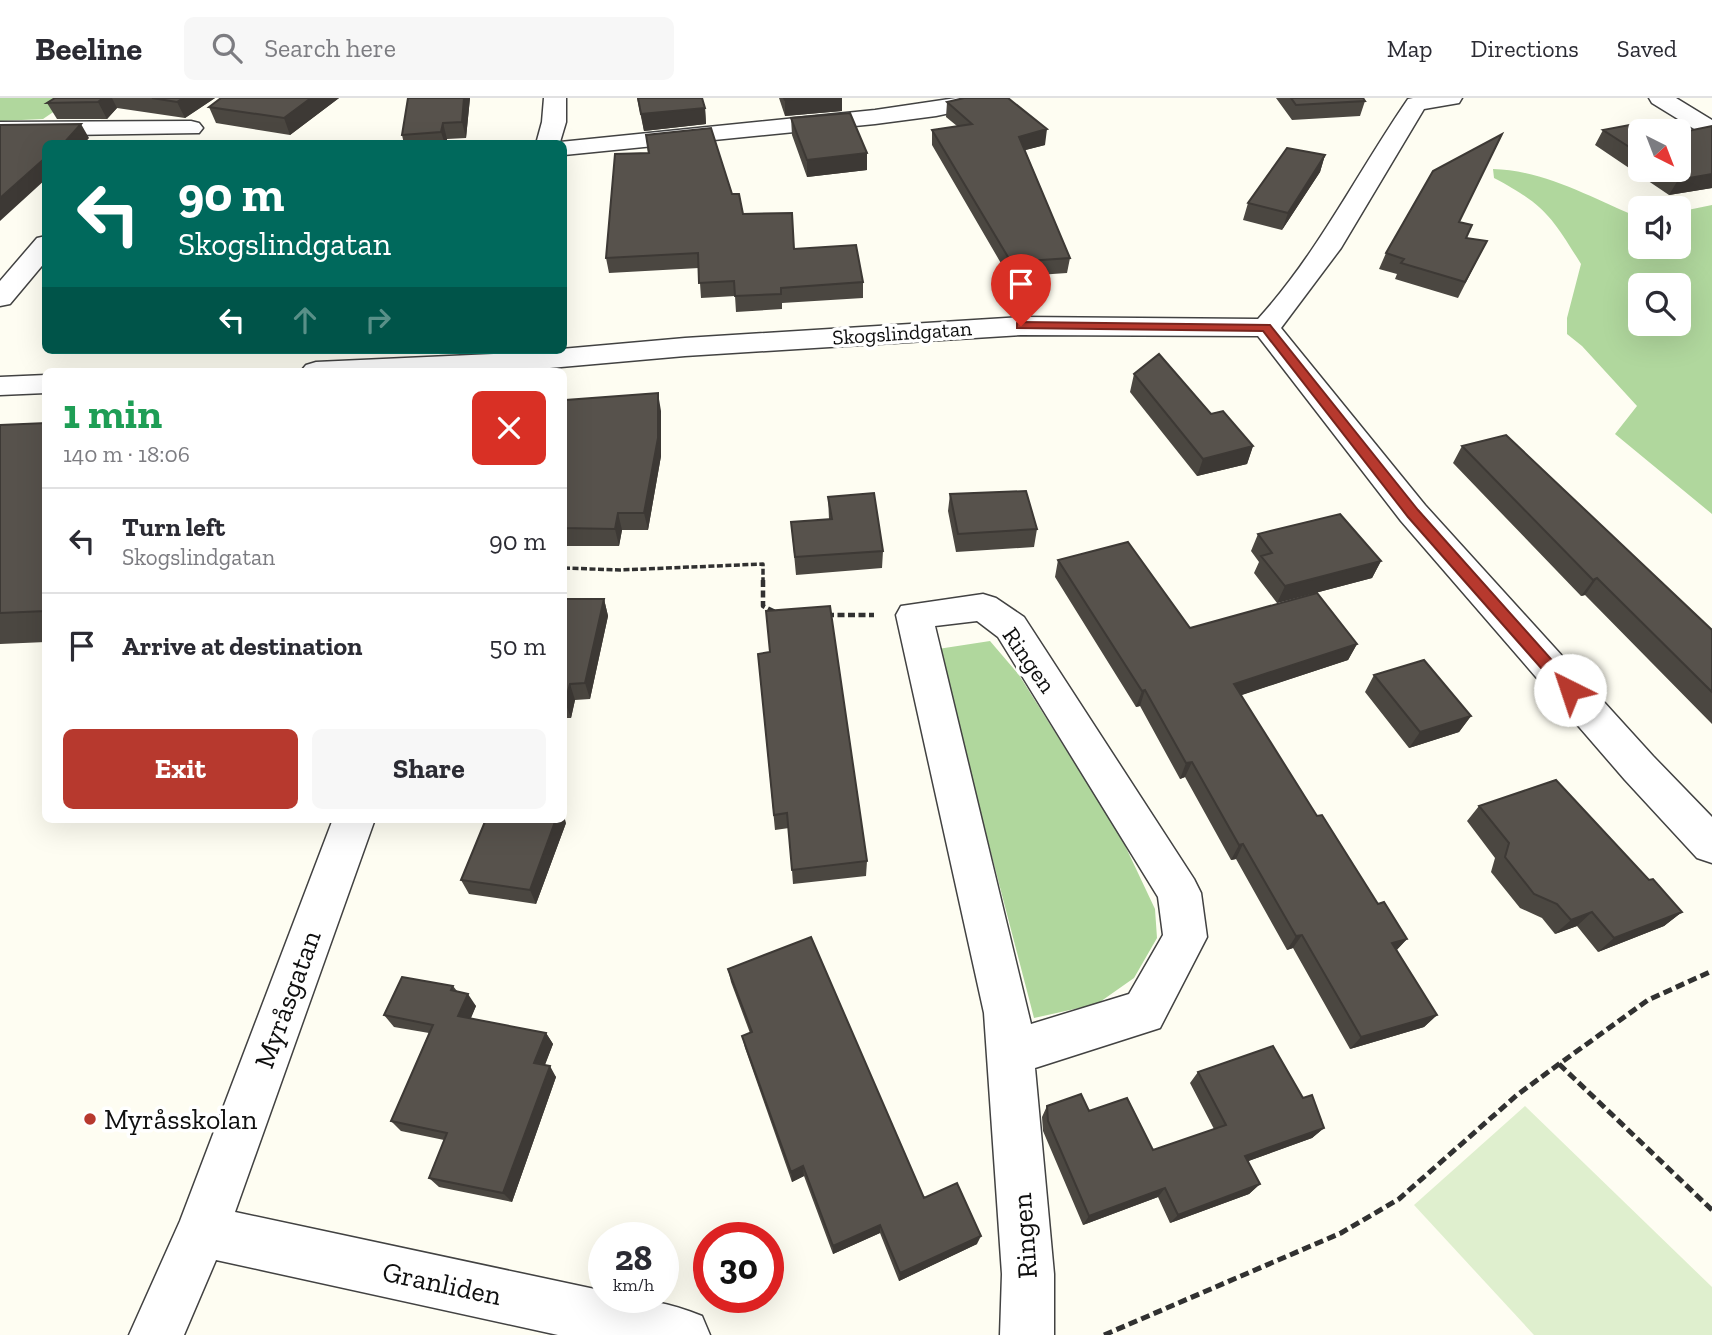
<!DOCTYPE html>
<meta charset="utf-8">
<style>
:root{--surface:#fff;--page:#f7f7f7;--text:#2b2b33;--muted:#7c7c81;--line:#e1e1e2;--accent:#b7392e}
body{margin:0;font-family:"Zilla Slab",serif;background:var(--page);color:var(--text);height:100vh;display:flex;flex-direction:column;font-size:26px;white-space:nowrap}
*{box-sizing:border-box;margin:0}
p{font-size:23px;color:var(--muted)}
.icon{flex:none;width:38px;height:38px;fill:none;stroke:currentColor;stroke-width:2;stroke-linecap:round;stroke-linejoin:round}
.map{position:relative;flex:1;overflow:hidden}
.sheet{position:absolute;left:42px;top:270px;width:525px;height:455px;display:flex;flex-direction:column;background:var(--surface);border-radius:10px;box-shadow:0 7px 28px #0002}
.sheet>*{flex:none}
.banner{position:absolute;left:42px;top:42px;width:525px;height:214px;border-radius:10px;box-shadow:0 7px 28px #0002;background:#00695c;color:#fff;overflow:hidden}
.needle{width:46px;rotate:138deg}
.fabs{position:absolute;left:1628px;top:21px;display:grid;gap:14px}
.fabs a{display:grid;place-items:center;width:63px;height:63px;border-radius:10px;background:var(--surface);box-shadow:0 7px 28px #0002;font-size:35px}
.speed{position:absolute;left:588px;top:1124px;display:flex;gap:14px;font-size:35px;font-weight:700;text-align:center}
.speed>*{display:grid;place-content:center;width:91px;height:91px;border-radius:50%;background:var(--surface);box-shadow:0 7px 28px #0002;line-height:1}
.speed small{font-size:18px;font-weight:400}
.speed .limit{border:10px solid #d22;background:#fff;color:#111}
.pin{position:absolute;display:grid;place-items:center;width:60px;height:60px;color:#fff;margin:-72px -30px;border-radius:50% 50% 50% 0;rotate:-45deg;box-shadow:0 0 7px #0007}
.pin .icon{rotate:45deg}
.me{position:absolute;width:77px;margin:-38px;rotate:319deg;stroke-linejoin:round;filter:drop-shadow(0 0 5px #0008)}
.turn{display:flex;align-items:center;gap:24px;height:147px;padding:0 21px;font-size:32px}
.turn .icon{width:91px;height:91px;stroke-width:2.5}
.turn b{display:block;font-size:49px;line-height:60px}
.lanes{display:flex;align-items:center;height:66px;padding:0 21px;background:#0003;justify-content:center;gap:35px;direction:ltr}
.lanes .off{opacity:.35}
.round{display:grid;place-items:center;flex:none;width:74px;height:74px;border-radius:10px;background:var(--page)}
.summary{display:flex;align-items:center;justify-content:space-between;height:119px;padding:0 21px}
h1{font-size:42px;font-weight:700;line-height:52px;color:#1e9e55}
.primary-button{display:flex;gap:14px;margin-top:auto;padding:14px 21px}
.primary-button a{flex:1;height:80px;border-radius:10px;background:var(--accent);color:#fff;font-size:28px;font-weight:700;line-height:80px;text-align:center}
.primary-button a+a{background:var(--page);color:var(--text)}
ul{padding:0;list-style:none}
li{display:flex;align-items:center;gap:21px;height:105px;padding:0 21px;border-top:2px solid var(--line)}
li div{flex:1}
li b{display:block;font-size:26px}
li em{font-style:normal}
header{display:flex;align-items:center;gap:42px;box-sizing:border-box;height:98px;padding:0 35px;background:var(--surface);border-bottom:2px solid var(--line)}
header strong{font-size:33px}
nav{display:flex;gap:38px;margin-inline-start:auto;font-size:24px}
.search{width:490px;height:63px;background:var(--page);display:flex;align-items:center;gap:18px;box-sizing:border-box;padding:0 24px;border-radius:10px;color:var(--muted);font-size:26px}
.map>svg:first-child{display:block}
.forest{fill:#b0d79d;fill-rule:evenodd}
.pitch{fill:#dfefce}
.lines{fill:none;stroke-linecap:round;stroke-linejoin:round}
.minor-casing{stroke:#424242;stroke-width:3}
.path-far2{stroke:#313131;stroke-width:3.5;stroke-dasharray:6 2.5;stroke-linecap:butt}
.path-far1{stroke:#313131;stroke-width:4.5;stroke-dasharray:7 3.5;stroke-linecap:butt}
.path{stroke:#313131;stroke-width:5;stroke-dasharray:9 4.5;stroke-linecap:butt}
.minor{fill:#fff;fill-rule:evenodd}
.wall{fill:#4b4741;fill-rule:evenodd}
.shaded-wall{fill:#3d3935}
.building{fill:#57524c;stroke:#3d3935;stroke-width:2}
.route{fill:#b7392e;stroke:#77251e;stroke-width:2}
.poi-dot{fill:#b7392e;stroke:#fff;stroke-width:2.5}
.labels{text-anchor:middle;stroke-width:7;stroke-linejoin:round;paint-order:stroke}
.far-street-label{font-size:21px;fill:#0f0f0f;stroke:#fff}
.street-label{font-size:24px;fill:#0f0f0f;stroke:#fff}
.near-street-label{font-size:28px;fill:#0f0f0f;stroke:#fff}
.near-poi-label{font-size:28px;fill:#0f0f0f;stroke:#fff;text-anchor:start}
</style>
<header>
<strong>Beeline</strong>
<div class="search"><svg class="icon" aria-label="search" viewBox="0 0 24 24"><circle cx="10" cy="10" r="6"/><path d="M15 15l6 6"/></svg>Search here</div>
<nav><a>Map</a><a>Directions</a><a>Saved</a></nav>
</header>
<div class="map">
<svg width="1712" height="1237" viewBox="0 0 1712 1237">
<rect width="100%" height="100%" fill="#fefdf2"/>
<path class="forest" d="M 0,0 L 74,0 L 43,21 L 0,23 Z
M 1493,71 C 1544,72 1594,101 1640,120 L 1640,149 L 1678,149 L 1678,114 L 1712,107 L 1712,416 L 1615,336 L 1637,308 L 1582,248 L 1567,236 L 1567,220 L 1581,166 C 1551,118 1545,107 1494,80 ZM 1640,187 L 1678,187 L 1678,226 L 1640,226 Z
M 990,543 L 1019,577 L 1121,739 L 1155,811 L 1157,840 L 1134,880 L 1097,906 L 1034,920 L 938,551 Z"/>
<path class="pitch" d="M 1525,1008 L 1712,1189 L 1712,1237 L 1534,1237 L 1414,1107 Z"/>
<g class="lines">
<g class="minor-casing">
<path id="minor" d="M 544,0 L 566,0 L 566,24 L 560,44 L 875,12 L 956,0 L 1000,0 L 997,5 L 936,18 L 875,26 L 564,57 L 564,46 L 536,46 L 542,24 Z
M 1413,0 L 1462,0 L 1459,5 L 1424,11 L 1341,150 L 1281,230 L 1425,407 L 1653,658 L 1712,719 L 1712,765 L 1697,760 L 1625,682 L 1401,423 L 1258,238 L 1021,237 L 685,258 L 516,273 L 301,273 L 306,267 L 316,264 L 516,255 L 685,240 L 1021,219 L 1258,221 C 1318,155 1357,75 1408,1 Z
M 1649,0 L 1676,0 L 1712,22 L 1712,39 L 1704,37 L 1652,5 Z
M 191,23 L 199,25 L 203,30 L 199,35 L 0,38 L 0,24 Z
M 46,138 L 46,163 L 10,206 L 0,208 L 0,183 L 37,140 Z
M 46,277 L 46,295 L 0,297 L 0,279 Z
M 983,496 L 996,500 L 1024,519 L 1194,781 L 1201,795 L 1207,839 L 1160,930 L 1035,970 L 1054,1176 L 1054,1237 L 1000,1237 L 1002,1176 L 984,915 L 896,517 L 901,508 ZM 977,523 L 998,539 L 1158,799 L 1163,837 L 1129,896 L 1031,926 L 935,528 Z
M 333,721 L 375,721 L 235,1114 L 604,1193 L 604,1199 C 638,1199 671,1205 702,1218 L 710,1237 L 558,1237 L 216,1162 L 184,1237 L 129,1237 L 180,1123 Z"/>
</g>
<path class="path-far2" d="M 564,470 L 620,472 L 763,466 L 763,484"/>
<path class="path-far1" d="M 763,482 L 763,508 L 777,515
M 827,517 L 874,517"/>
<path class="path" d="M 1559,966 L 1712,1112
M 1104,1237 L 1341,1135 L 1399,1101 L 1517,997 L 1559,966 L 1648,902 L 1712,873"/>
<use href="#minor" class="minor"/>
</g>
<path class="wall" d="M 55,0 L 215,0 L 185,20 L 117,10 L 107,21 L 57,21 L 47,5 Z
M 221,0 L 339,0 L 290,37 L 216,25 L 209,9 Z
M 408,0 L 470,0 L 466,40 L 447,41 L 447,46 L 404,46 L 402,37 Z
M 637,0 L 702,0 L 705,10 L 706,26 L 644,33 Z
M 779,0 L 842,0 L 842,13 L 785,18 Z
M 1276,0 L 1363,0 L 1365,3 L 1360,18 L 1292,22 Z
M 947,4 L 1045,47 L 1025,52 L 1070,160 L 1067,175 L 1009,179 L 932,47 L 932,32 L 957,28 L 946,19 Z
M 791,20 L 867,72 L 807,79 L 792,37 Z
M 1712,28 L 1712,90 L 1669,97 L 1595,47 L 1603,32 L 1688,33 ZM 1640,33 L 1678,72 L 1640,72 Z
M 646,37 L 732,96 L 743,116 L 794,151 L 863,184 L 863,200 L 782,205 L 782,211 L 736,214 L 735,198 L 701,200 L 699,170 L 609,175 L 606,160 L 648,55 Z
M 1325,57 L 1320,74 L 1282,132 L 1243,122 L 1248,105 Z
M 1460,124 L 1466,140 L 1487,143 L 1458,200 L 1395,181 L 1397,176 L 1379,171 L 1386,155 Z
M 1134,276 L 1211,316 L 1253,348 L 1247,366 L 1197,378 L 1130,294 Z
M 661,313 L 661,358 L 648,432 L 622,432 L 619,448 L 564,448 L 564,343 Z
M 46,325 L 46,544 L 0,546 L 0,327 Z
M 1462,348 L 1712,532 L 1712,626 L 1585,497 L 1581,498 L 1453,365 Z
M 950,396 L 1037,431 L 1034,449 L 956,454 L 948,413 Z
M 828,399 L 883,453 L 882,470 L 796,477 L 791,424 L 829,421 Z
M 1258,436 L 1381,463 L 1372,480 L 1277,505 L 1254,475 L 1259,464 L 1251,453 Z
M 1058,462 L 1190,530 L 1357,546 L 1348,562 L 1241,597 L 1317,718 L 1378,806 L 1407,841 L 1396,852 L 1437,917 L 1424,929 L 1350,951 L 1293,850 L 1287,852 L 1236,761 L 1231,762 L 1185,679 L 1180,681 L 1140,608 L 1136,609 L 1055,479 Z
M 564,501 L 604,501 L 608,518 L 590,601 L 575,602 L 571,620 L 564,620 Z
M 758,556 L 867,763 L 866,778 L 793,786 L 789,730 L 775,732 Z
M 1374,577 L 1471,618 L 1459,634 L 1409,650 L 1365,594 Z
M 1479,708 L 1649,782 L 1682,814 L 1664,828 L 1598,854 L 1577,828 L 1555,836 L 1542,820 L 1520,810 L 1491,774 L 1495,760 L 1467,723 Z
M 566,725 L 536,806 L 469,796 L 461,782 Z
M 728,871 L 924,1100 L 977,1146 L 899,1183 L 880,1135 L 833,1156 L 804,1078 L 792,1084 L 745,950 L 742,938 L 750,935 L 731,884 Z
M 453,888 L 457,893 L 476,908 L 470,921 L 546,935 L 553,946 L 545,967 L 556,979 L 512,1104 L 439,1089 L 429,1080 L 444,1042 L 401,1033 L 391,1023 L 429,935 L 394,929 L 384,917 Z
M 1198,974 L 1303,1000 L 1324,1030 L 1312,1040 L 1248,1063 L 1260,1086 L 1249,1096 L 1170,1125 L 1158,1099 L 1083,1127 L 1043,1033 L 1042,1019 L 1047,1008 L 1089,1013 L 1153,1052 L 1214,1031 L 1190,985 Z"/>
<path class="shaded-wall" d="M 103,0 L 112,0 L 117,10 L 107,21 L 98,4 Z
M 183,0 L 215,0 L 185,20 L 177,4 Z
M 311,0 L 339,0 L 290,37 L 284,20 Z
M 464,0 L 470,0 L 466,40 L 462,24 Z
M 806,0 L 842,0 L 842,13 L 785,18 L 785,2 Z
M 705,10 L 706,26 L 644,33 L 641,16 Z
M 443,25 L 447,41 L 447,46 L 445,46 L 441,34 Z
M 81,26 L 89,40 L 84,46 L 63,46 Z
M 1047,31 L 1045,47 L 1018,54 L 1019,39 Z
M 867,55 L 867,72 L 807,79 L 807,62 Z
M 1325,57 L 1320,74 L 1282,132 L 1288,115 Z
M 44,61 L 46,64 L 46,81 L 0,123 L 0,100 Z
M 1712,76 L 1712,90 L 1669,97 L 1678,82 Z
M 658,295 L 661,313 L 661,358 L 648,432 L 644,415 Z
M 1253,348 L 1247,366 L 1197,378 L 1203,361 Z
M 618,415 L 622,432 L 619,448 L 615,431 Z
M 1381,463 L 1372,480 L 1277,505 L 1285,488 Z
M 1597,480 L 1585,497 L 1581,498 L 1593,482 Z
M 604,501 L 608,518 L 590,601 L 585,585 Z
M 1357,546 L 1348,562 L 1227,602 L 1234,586 Z
M 570,586 L 575,602 L 571,620 L 565,604 Z
M 1145,592 L 1140,608 L 1136,609 L 1142,593 Z
M 1471,618 L 1459,634 L 1409,650 L 1420,634 Z
M 1192,664 L 1185,679 L 1180,681 L 1186,665 Z
M 564,718 L 566,725 L 536,806 L 530,792 L 556,721 L 564,721 Z
M 1243,746 L 1236,761 L 1231,762 L 1239,747 Z
M 1592,814 L 1577,828 L 1555,836 L 1571,822 Z
M 1682,814 L 1664,828 L 1598,854 L 1614,840 Z
M 1302,837 L 1293,850 L 1287,852 L 1296,838 Z
M 1407,841 L 1395,854 L 1392,845 Z
M 468,896 L 476,908 L 467,930 L 458,918 Z
M 1437,917 L 1424,929 L 1350,951 L 1361,939 Z
M 546,935 L 553,946 L 541,976 L 534,965 Z
M 550,968 L 556,979 L 512,1104 L 503,1095 Z
M 1324,1030 L 1312,1040 L 1235,1068 L 1245,1058 Z
M 803,1068 L 804,1078 L 792,1084 L 791,1074 Z
M 1260,1086 L 1249,1096 L 1170,1125 L 1178,1117 Z
M 1165,1090 L 1158,1099 L 1083,1127 L 1089,1118 Z
M 880,1127 L 880,1135 L 833,1156 L 833,1148 Z
M 981,1138 L 977,1146 L 899,1183 L 900,1175 Z"/>
<path class="building" d="M 55,0 L 103,0 L 98,4 L 47,5 Z
M 152,0 L 183,0 L 177,4 Z
M 221,0 L 311,0 L 284,20 L 209,9 Z
M 408,0 L 464,0 L 462,24 L 443,25 L 441,34 L 402,37 Z
M 638,0 L 702,0 L 705,10 L 641,16 Z
M 784,0 L 806,0 L 785,2 Z
M 964,0 L 1008,0 L 1047,31 L 1019,39 L 1070,160 L 1011,164 L 932,32 L 972,26 L 947,4 Z
M 1291,0 L 1363,0 L 1365,3 L 1296,7 Z
M 850,15 L 867,55 L 807,62 L 791,20 Z
M 1656,22 L 1673,33 L 1688,33 L 1712,28 L 1712,76 L 1678,82 L 1663,72 L 1678,72 L 1678,33 L 1640,33 L 1640,56 L 1603,32 Z
M 81,26 L 63,46 L 46,46 L 46,61 L 44,61 L 0,100 L 0,27 Z
M 711,30 L 732,96 L 739,96 L 743,116 L 792,115 L 794,151 L 856,147 L 863,184 L 781,190 L 781,196 L 735,198 L 734,183 L 699,185 L 698,155 L 606,160 L 615,56 L 649,55 L 646,37 Z
M 1502,36 L 1459,124 L 1472,127 L 1466,140 L 1487,143 L 1465,184 L 1401,165 L 1404,161 L 1386,155 L 1433,73 Z
M 1287,50 L 1325,57 L 1288,115 L 1248,105 Z
M 1159,256 L 1211,316 L 1223,313 L 1253,348 L 1203,361 L 1134,276 Z
M 658,295 L 658,340 L 644,415 L 618,415 L 615,431 L 564,430 L 564,343 L 566,302 Z
M 46,325 L 46,513 L 0,515 L 0,327 Z
M 1506,337 L 1712,532 L 1712,594 L 1597,480 L 1593,482 L 1462,348 Z
M 1026,393 L 1037,431 L 958,436 L 950,396 Z
M 874,395 L 883,453 L 795,459 L 791,424 L 832,421 L 828,399 Z
M 1340,416 L 1381,463 L 1285,488 L 1261,458 L 1272,455 L 1258,436 Z
M 1128,444 L 1190,530 L 1317,495 L 1357,546 L 1234,586 L 1317,718 L 1322,717 L 1378,806 L 1384,804 L 1407,841 L 1392,845 L 1437,917 L 1361,939 L 1302,837 L 1296,838 L 1243,746 L 1239,747 L 1192,664 L 1186,665 L 1145,592 L 1142,593 L 1058,462 Z
M 564,501 L 604,501 L 585,585 L 570,586 L 565,604 L 564,604 Z
M 830,508 L 867,763 L 792,772 L 787,715 L 774,717 L 758,556 L 770,554 L 766,513 Z
M 1424,562 L 1471,618 L 1420,634 L 1374,577 Z
M 1556,682 L 1649,782 L 1653,781 L 1682,814 L 1614,840 L 1592,814 L 1571,822 L 1557,806 L 1534,796 L 1505,759 L 1509,745 L 1479,708 Z
M 486,721 L 556,721 L 530,792 L 461,782 Z
M 811,839 L 924,1100 L 957,1085 L 981,1138 L 900,1175 L 880,1127 L 833,1148 L 803,1068 L 791,1074 L 742,938 L 752,934 L 728,871 Z
M 402,879 L 453,888 L 451,892 L 468,896 L 458,918 L 546,935 L 534,965 L 550,968 L 503,1095 L 429,1080 L 447,1035 L 391,1023 L 433,927 L 384,917 Z
M 1273,948 L 1303,1000 L 1312,997 L 1324,1030 L 1245,1058 L 1260,1086 L 1178,1117 L 1165,1090 L 1089,1118 L 1048,1023 L 1047,1008 L 1081,996 L 1089,1013 L 1127,1000 L 1153,1052 L 1226,1027 L 1198,974 Z"/>
<path class="route" d="M 1021,224 L 1270,227 L 1418,412 L 1575,588 L 1577,592 L 1575,596 L 1564,596 L 1408,419 L 1263,233 L 1017,230 L 1017,225 Z"/>
<circle class="poi-dot" cx="90" cy="1021" r="7"/>
<g class="labels">
<g class="far-street-label">
<text transform="translate(902 235) rotate(-4)" y="7">Skogslindgatan</text>
</g>
<g class="street-label">
<text transform="translate(1029 562) rotate(55)" y="8">Ringen</text>
</g>
<g class="near-street-label">
<text transform="translate(287 901) rotate(-70)" y="10">Myråsgatan</text>
<text transform="translate(1024 1138) rotate(-94)" y="10">Ringen</text>
<text transform="translate(442 1185) rotate(12)" y="10">Granliden</text>
</g>
<g class="near-poi-label">
<text x="104" y="1031">Myråsskolan</text>
</g>
</g>
</svg>
<div class="fabs">
<a><svg class="needle" viewBox="-14 -14 28 28"><path d="M0-13l5 13h-10z" fill="#e53935"/><path d="M0 13l5-13h-10z" fill="#7c7c81"/></svg></a>
<a><svg class="icon" aria-label="sound" viewBox="0 0 24 24"><path d="M4 9h4l5-4v14l-5-4H4zM17 9q2 3 0 6"/></svg></a>
<a><svg class="icon" aria-label="search" viewBox="0 0 24 24"><circle cx="10" cy="10" r="6"/><path d="M15 15l6 6"/></svg></a>
</div>
<div class="speed"><div>28<small>km/h</small></div><div class="limit">30</div></div>
<div class="pin" style="left:1021px;top:228px;background:#d93025"><svg class="icon" aria-label="arrive" viewBox="0 0 24 24"><path d="M6 21V4h12l-3 4 3 4H6"/></svg></div>
<svg class="me" style="left:1570px;top:592px" viewBox="-20 -20 40 40"><circle r="19" fill="#fff"/><path d="M0-13L10 11 0 6-10 11z" fill="#b7392e"/></svg>
<div class="banner">
<div class="turn"><svg class="icon" aria-label="left" viewBox="0 0 24 24"><path d="M17 20v-9H6M10 6l-5 5 5 5"/></svg><div><b>90 m</b>Skogslindgatan</div></div>
<div class="lanes"><svg class="icon" aria-label="left" viewBox="0 0 24 24"><path d="M17 20v-9H6M10 6l-5 5 5 5"/></svg><svg class="icon off" aria-label="ahead" viewBox="0 0 24 24"><path d="M12 20V5M6 11l6-6 6 6"/></svg><svg class="icon off" aria-label="right" viewBox="0 0 24 24"><path d="M7 20v-9h11M14 6l5 5-5 5"/></svg></div>
</div>
<section class="sheet">
<div class="summary"><div><h1>1 min</h1><p>140 m · 18:06</p></div><a class="round" style="background:#d93025;color:#fff"><svg class="icon" aria-label="close" viewBox="0 0 24 24"><path d="M6 6l12 12M18 6L6 18"/></svg></a></div>
<ul>
<li><svg class="icon" aria-label="left" viewBox="0 0 24 24"><path d="M17 20v-9H6M10 6l-5 5 5 5"/></svg><div><b>Turn left</b><p>Skogslindgatan</p></div><em>90 m</em></li>
<li><svg class="icon" aria-label="arrive" viewBox="0 0 24 24"><path d="M6 21V4h12l-3 4 3 4H6"/></svg><div><b>Arrive at destination</b></div><em>50 m</em></li>
</ul>
<div class="primary-button"><a>Exit</a><a>Share</a></div>
</section>
</div>
